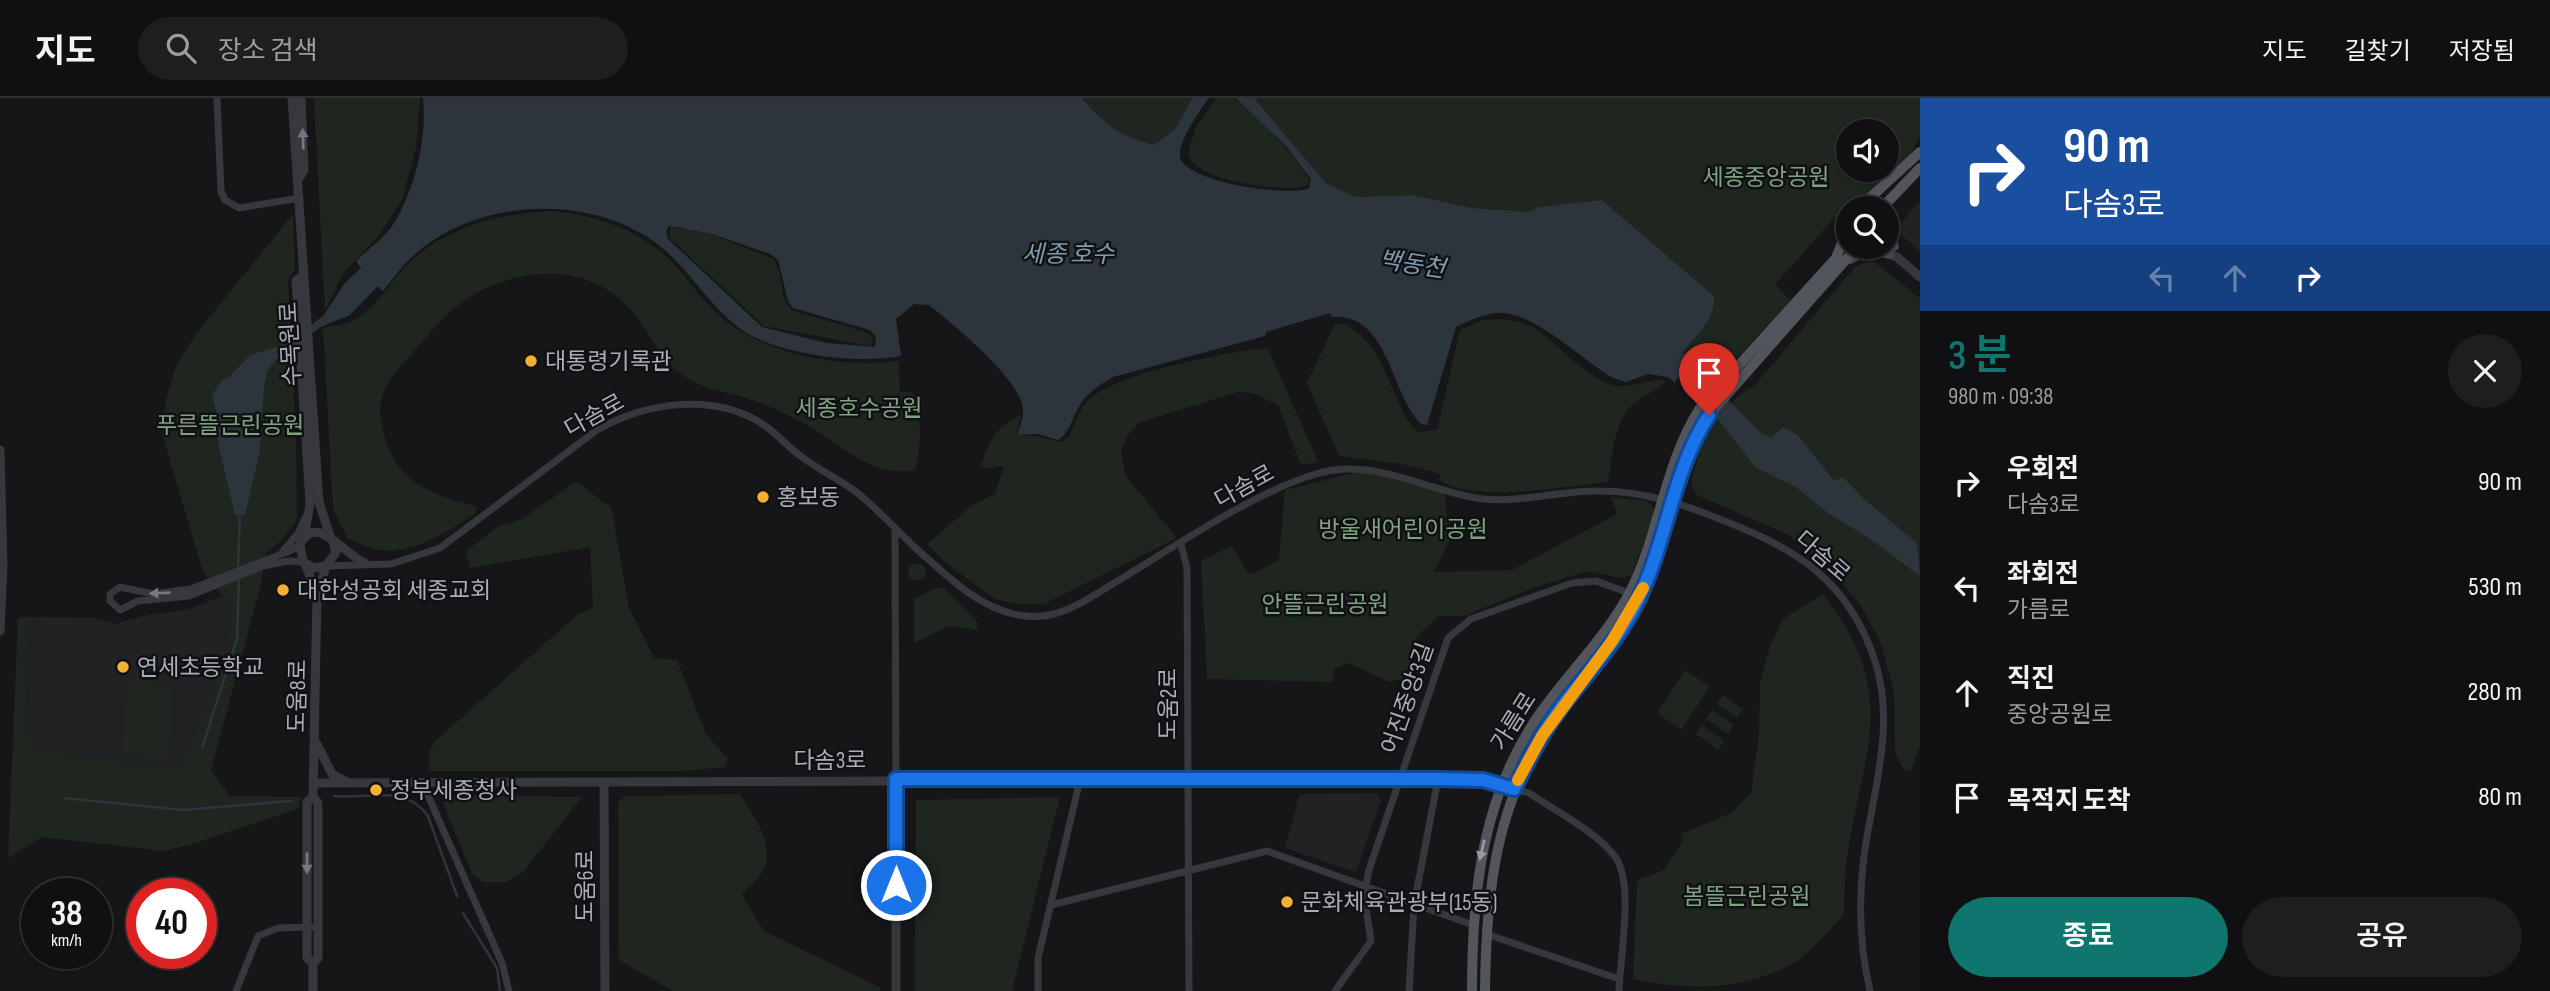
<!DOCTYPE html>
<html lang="ko">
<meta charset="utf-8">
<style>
:root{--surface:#101012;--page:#1e1e20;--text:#f1f3f6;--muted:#9c9d9f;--line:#303032;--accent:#0f766e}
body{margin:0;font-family:"Sofia Sans Condensed","Noto Sans KR",sans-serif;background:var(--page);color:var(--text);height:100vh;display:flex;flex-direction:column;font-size:26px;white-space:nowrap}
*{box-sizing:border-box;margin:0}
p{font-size:23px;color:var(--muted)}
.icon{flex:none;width:38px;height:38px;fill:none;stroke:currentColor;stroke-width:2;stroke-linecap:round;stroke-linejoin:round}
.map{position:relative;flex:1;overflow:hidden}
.details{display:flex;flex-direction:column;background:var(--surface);width:630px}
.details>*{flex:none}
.guide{background:#1a4fa0;color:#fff;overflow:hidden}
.buttons{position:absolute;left:1836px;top:21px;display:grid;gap:14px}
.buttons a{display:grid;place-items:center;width:63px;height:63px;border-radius:50%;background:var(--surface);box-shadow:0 2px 5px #0004,0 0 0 2px var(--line);font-size:35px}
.speed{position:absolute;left:21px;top:780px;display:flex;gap:14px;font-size:35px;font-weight:700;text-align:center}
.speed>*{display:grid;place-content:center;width:91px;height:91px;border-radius:50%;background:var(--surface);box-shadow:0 2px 5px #0004,0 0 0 2px var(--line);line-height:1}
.speed small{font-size:18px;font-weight:400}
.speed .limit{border:10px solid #d22;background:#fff;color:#111}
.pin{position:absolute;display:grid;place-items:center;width:60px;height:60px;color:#fff;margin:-72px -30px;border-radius:50% 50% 50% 0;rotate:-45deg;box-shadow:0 0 7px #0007}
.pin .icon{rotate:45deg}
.me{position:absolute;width:77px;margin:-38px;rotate:0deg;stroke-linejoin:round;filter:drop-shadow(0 0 5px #0008)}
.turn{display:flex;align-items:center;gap:24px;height:147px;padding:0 28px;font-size:32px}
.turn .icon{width:91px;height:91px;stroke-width:2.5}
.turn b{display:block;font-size:49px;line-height:60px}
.lanes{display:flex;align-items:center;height:66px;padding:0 28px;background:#0003;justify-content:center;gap:35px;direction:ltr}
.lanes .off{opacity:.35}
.round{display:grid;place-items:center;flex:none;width:74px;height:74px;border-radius:37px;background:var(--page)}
.headline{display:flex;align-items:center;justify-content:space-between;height:119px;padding:0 28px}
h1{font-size:42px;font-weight:600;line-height:52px;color:var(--accent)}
.cta{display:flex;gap:14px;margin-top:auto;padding:14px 28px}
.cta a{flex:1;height:80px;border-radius:42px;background:var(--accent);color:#fff;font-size:28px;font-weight:600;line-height:80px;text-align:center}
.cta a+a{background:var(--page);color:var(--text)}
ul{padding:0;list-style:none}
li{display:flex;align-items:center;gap:21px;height:105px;padding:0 28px}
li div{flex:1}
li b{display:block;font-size:26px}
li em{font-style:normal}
header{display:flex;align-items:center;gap:42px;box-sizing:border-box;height:98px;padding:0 35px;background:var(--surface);border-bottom:2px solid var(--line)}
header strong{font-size:33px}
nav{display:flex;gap:38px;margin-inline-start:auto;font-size:24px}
.search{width:490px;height:63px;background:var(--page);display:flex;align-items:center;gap:18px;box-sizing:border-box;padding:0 24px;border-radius:38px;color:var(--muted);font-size:26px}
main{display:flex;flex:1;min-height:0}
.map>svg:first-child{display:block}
.built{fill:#222225}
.green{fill:#1e261f;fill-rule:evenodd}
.water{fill:#2c353c;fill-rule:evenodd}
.pier{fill:#161618}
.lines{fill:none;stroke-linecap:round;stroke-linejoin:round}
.stream{stroke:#2c353c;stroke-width:2.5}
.minor{stroke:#37383d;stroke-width:7}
.tertiary{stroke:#37383d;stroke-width:9}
.secondary{stroke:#45474d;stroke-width:10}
.primary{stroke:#53555c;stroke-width:10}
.oneway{fill:#757881}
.oneway2{fill:#979ba6}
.route-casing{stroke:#114b97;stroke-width:18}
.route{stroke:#1a73e8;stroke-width:12}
.slow{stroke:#f59e0b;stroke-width:12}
.poi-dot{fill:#f2b134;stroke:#111113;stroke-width:2.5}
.labels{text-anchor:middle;stroke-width:5;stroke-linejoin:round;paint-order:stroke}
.park-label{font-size:23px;fill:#7fa381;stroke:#111113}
.street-label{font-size:23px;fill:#a8adb8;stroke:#111113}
.poi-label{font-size:23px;fill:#a8adb8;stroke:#111113;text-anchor:start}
.water-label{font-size:24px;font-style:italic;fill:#7f9bb3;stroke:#111113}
</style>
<header>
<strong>지도</strong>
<div class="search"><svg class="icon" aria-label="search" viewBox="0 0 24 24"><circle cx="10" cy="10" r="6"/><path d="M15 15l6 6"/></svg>장소 검색</div>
<nav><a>지도</a><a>길찾기</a><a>저장됨</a></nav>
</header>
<main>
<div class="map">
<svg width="1920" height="893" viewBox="0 0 1920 893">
<rect width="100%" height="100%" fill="#161618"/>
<path class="built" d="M 1920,103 L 1920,154 L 1899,135 L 1899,127 Z
M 222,498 L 229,507 L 226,554 L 180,670 L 41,652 L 25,635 L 30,519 L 96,520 L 116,526 L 142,518 L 189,511 Z
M 1376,695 L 1381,702 L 1356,774 L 1285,750 L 1300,696 Z"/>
<path class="green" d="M 314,0 L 420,0 L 416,50 L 402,102 L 380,136 L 342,177 L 325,213 Z
M 1081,0 L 1192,0 L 1175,31 L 1154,47 C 1114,35 1110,31 1081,0 Z
M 1216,0 C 1221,0 1229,0 1233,0 C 1250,5 1301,66 1310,83 L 1307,88 C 1284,95 1193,83 1188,56 L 1196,29 Z
M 1254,0 L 1920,0 L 1920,38 L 1910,56 L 1863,99 L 1847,105 L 1775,187 L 1791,202 L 1713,285 L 1681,255 C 1697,238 1716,222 1714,198 L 1602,102 L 1538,109 L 1528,114 L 1472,110 L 1413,97 L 1356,99 L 1326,85 ZM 1848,33 L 1886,33 L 1886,72 L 1848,72 Z
M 556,113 C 603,120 641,132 675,167 C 690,184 704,205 721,219 C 767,258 840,270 899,263 L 900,294 L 912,294 C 922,319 922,346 915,372 C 877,380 845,351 815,332 C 794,319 768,307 743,299 C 723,293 703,291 684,278 C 657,259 648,228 624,205 C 582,164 514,170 468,200 C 447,214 431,234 415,252 C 389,282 371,297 385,340 C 400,388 434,396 477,409 L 476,415 C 447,434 415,456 379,452 C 369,451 358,444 348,441 L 333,411 L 323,230 C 332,227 342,228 350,224 C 376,212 391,182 411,163 C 452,126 502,115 556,113 Z
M 293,116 L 295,171 L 288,182 L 296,341 L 297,422 L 282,442 L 266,455 L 260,490 L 211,672 L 230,698 L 301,699 L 298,711 L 196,745 L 163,753 L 42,739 L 8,760 L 18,520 L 30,519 L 25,635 L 41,652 L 180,670 L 226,554 L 229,507 L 203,474 L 162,335 L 166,301 L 176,268 L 196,236 Z
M 670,129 L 711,136 L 773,161 C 785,176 778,198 791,212 L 862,233 L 870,236 L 873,244 L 870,248 L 764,228 L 670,140 Z
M 1872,162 L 1920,200 L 1920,647 L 1911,673 L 1903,670 L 1895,654 L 1894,594 L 1881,545 L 1861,508 L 1835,477 L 1789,437 L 1697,397 L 1691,388 C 1697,350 1719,306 1755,287 L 1855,169 Z
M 1501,221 C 1510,223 1521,223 1528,227 C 1553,239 1580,275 1609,286 C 1627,293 1645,281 1663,282 L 1665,284 C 1656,294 1643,297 1633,306 C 1613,325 1613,357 1608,384 C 1563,388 1477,406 1439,382 L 1441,376 L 1402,366 L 1339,358 L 1307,285 L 1335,226 L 1344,225 C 1390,252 1386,297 1417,334 L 1437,332 L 1460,232 L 1483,222 Z
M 1268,250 L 1318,364 L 1301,367 L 1278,307 L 1252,295 L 1238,294 L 1140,324 L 1127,338 L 1121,353 L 1125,377 L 1177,440 L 1044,506 L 1018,506 L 995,501 L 947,466 L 927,446 L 972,407 L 995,396 L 1004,368 L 987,371 L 981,367 C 990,342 996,328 1021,317 L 1016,337 L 1037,338 L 1060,344 L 1070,338 C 1074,326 1078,314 1087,304 C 1113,275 1227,254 1268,250 Z
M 1370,371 L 1445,396 L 1449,443 L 1434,474 L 1512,472 L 1617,416 L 1611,399 L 1647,403 L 1656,412 L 1631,478 L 1620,480 L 1588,473 L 1533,490 L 1464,518 L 1439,518 L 1417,538 L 1405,580 L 1389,584 L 1348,565 L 1334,571 L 1332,584 L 1207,581 L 1201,463 L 1231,448 L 1250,477 L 1279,462 L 1285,392 Z
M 575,384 C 591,389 595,403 611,408 L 629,510 L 654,560 L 677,562 L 706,636 L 728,661 L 725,669 L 683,673 L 429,673 L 429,655 L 435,643 L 578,516 L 593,510 L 590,449 L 470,470 L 466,453 L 497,429 L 522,421 Z
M908 474a9 9 0 1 1 18 0a9 9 0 1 1-18 0Z
M 935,490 L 944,490 L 977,524 L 978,532 L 949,528 L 914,545 L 914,501 Z
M 1823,496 C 1904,599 1860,657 1846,768 C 1844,784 1844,801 1844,817 C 1829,832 1814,851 1797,863 C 1746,893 1690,893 1633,881 L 1637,782 L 1664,772 L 1682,744 L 1681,736 L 1731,715 L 1751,695 L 1759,637 L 1760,585 L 1770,548 L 1783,521 Z
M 1685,572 L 1710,589 L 1681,632 L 1657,615 Z
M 126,584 L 173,586 L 170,660 L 122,658 Z
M 1723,597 L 1743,611 L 1737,620 L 1717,606 Z
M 1712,612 L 1734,627 L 1728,636 L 1706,621 Z
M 1702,627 L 1724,643 L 1718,652 L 1696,636 Z
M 739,696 C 753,716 775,745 764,771 C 760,780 748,789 742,797 L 764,833 L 881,890 L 880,893 L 673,893 L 619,862 L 618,704 L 626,698 Z
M 447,697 L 582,699 L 523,774 L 507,784 L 483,784 L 472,776 L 443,705 Z
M 1060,699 L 1012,893 L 915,893 L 916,702 Z"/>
<path class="water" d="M 423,0 L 1081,0 C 1110,30 1114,35 1154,47 L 1175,31 L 1192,0 L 1209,0 C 1201,11 1174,48 1181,62 C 1193,85 1288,99 1309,90 L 1311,81 L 1285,47 L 1236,0 L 1254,0 L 1326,85 L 1356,99 L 1413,97 L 1472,110 L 1528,114 L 1538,109 L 1602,102 L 1714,198 C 1716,223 1696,237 1682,255 L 1760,334 L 1771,340 L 1783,329 L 1798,337 L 1834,383 L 1843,379 L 1864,401 L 1917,445 L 1920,478 L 1866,438 L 1829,416 L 1796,389 L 1755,369 L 1717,320 L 1668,279 L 1648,276 L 1626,284 L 1613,280 C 1582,262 1538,217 1503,215 C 1487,214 1470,222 1456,229 L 1427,327 L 1421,326 C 1390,295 1389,215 1332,219 L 1330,215 L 1266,234 L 1265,238 L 1113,279 C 1101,286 1090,293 1082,304 C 1072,317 1072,333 1058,342 L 1038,336 L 1017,337 C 1020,328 1024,319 1023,310 C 1019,280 954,227 929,207 L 914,206 L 896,221 L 901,258 C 859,265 805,259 765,244 C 719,227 697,178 660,148 C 591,94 473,99 410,161 C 400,170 392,183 383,193 L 378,188 L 350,217 L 321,229 L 279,259 L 268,271 L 264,287 L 260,353 L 245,417 L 235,417 L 218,345 L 216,313 L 212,297 L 222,282 L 229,279 L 250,257 L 286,246 L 323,218 L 345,185 L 361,170 L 356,163 C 370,149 388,138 397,120 C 416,86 427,39 423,0 ZM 669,128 L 712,136 L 770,156 L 778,162 L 788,203 L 793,210 L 870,232 L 876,239 L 875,249 L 827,245 L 762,229 L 668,141 L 666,133 Z"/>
<path class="pier" d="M 1692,263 L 1710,280 L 1691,301 L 1673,286 Z"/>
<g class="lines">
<path class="stream" d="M 238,470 L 240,414
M 202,650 L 237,541 L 239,480
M 334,698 C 368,702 405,685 428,718 L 457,798
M 64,700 L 183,712 L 291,703
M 463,815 L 497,870 L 500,893"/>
<path class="minor" d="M 217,0 L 221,93 L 225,102 L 239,110 L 300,100
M 895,432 L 896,681
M 300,446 L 292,452 L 191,491 L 153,496 L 120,489 L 110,496 L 110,503 L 120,512 L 138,503 L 189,498 L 263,468 L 288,463 L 303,464
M 1181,446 L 1187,470 L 1189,893
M 283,453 L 299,434 L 305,420
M 326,468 L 391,466 L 440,450 L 597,332 C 644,305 711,294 761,325 C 776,334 787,349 802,359 C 819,372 838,381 855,393 C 879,412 899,435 921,455 C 951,481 978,509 1018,517 C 1029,519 1043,519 1054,516 C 1079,509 1103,491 1126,478 C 1180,445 1257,393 1316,376 C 1376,358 1426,394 1483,401 C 1522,405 1562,392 1600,393 C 1643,393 1683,406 1722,422 C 1796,450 1849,483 1875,563 C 1896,629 1873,692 1864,758 C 1858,803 1860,849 1870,893
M 422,684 L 502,865 L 509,893
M 1515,691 L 1529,695 C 1554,712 1599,735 1616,760 C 1634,787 1620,860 1619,893
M 1051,807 L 1267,753 L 1473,827
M 1486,836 L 1619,881
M 236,893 L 258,838 L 278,830 L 311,829
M 1038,893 L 1038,860 L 1080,682
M 1335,893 L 1371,843 L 1364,798 L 1369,772 L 1448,540 L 1471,521 L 1572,485 L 1596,483 L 1629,495
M 1409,893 L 1414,807 L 1438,681"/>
<path class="tertiary" d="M 292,0 L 319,404 L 330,438
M 299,80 L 304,72 L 301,0
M 1889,156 L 1897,159 L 1920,179
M 303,177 L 296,183 L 310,406 L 304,439
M 0,352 L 3,467 L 0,533
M 333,443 L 336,454 L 326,468 L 314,470 L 303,464 L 300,446 C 317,414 343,456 365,465
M 305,466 L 317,495
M 317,646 L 332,676 L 345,683
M 604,684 L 605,893
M 314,685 L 1438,681 L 1483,682 L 1514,691
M 313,699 L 307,704 L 307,860 L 313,865 L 313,893
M 313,865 L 318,860 L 318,705 L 313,699 L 317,497 L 326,468
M 896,893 L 896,681"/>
<path class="secondary" d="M 1886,135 L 1894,148
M 1850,161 L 1869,151 L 1889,156"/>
<path class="primary" d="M 1859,110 L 1920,54
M 1882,110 L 1920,70
M 1472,893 C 1472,794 1482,697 1541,614 C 1570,573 1607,538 1630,494 C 1660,435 1664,366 1700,310 L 1836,160 L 1847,133
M 1485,893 C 1486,790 1496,703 1556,616 C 1583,577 1619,542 1639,499 C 1667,440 1673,371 1709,317 L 1857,149"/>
</g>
<defs><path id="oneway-solid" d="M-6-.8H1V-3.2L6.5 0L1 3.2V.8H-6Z" transform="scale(1.75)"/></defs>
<g class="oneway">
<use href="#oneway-solid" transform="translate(303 41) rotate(-92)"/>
<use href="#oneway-solid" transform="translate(160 495) rotate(178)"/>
<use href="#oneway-solid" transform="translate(307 765) rotate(90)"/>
</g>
<use class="oneway2" href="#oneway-solid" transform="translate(1482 752) rotate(103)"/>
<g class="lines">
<g class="route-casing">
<path id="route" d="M 896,787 L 896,681 L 1438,681 L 1483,682 L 1514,691 C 1527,664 1541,636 1559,612 C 1586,576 1620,541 1639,500 C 1667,441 1673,372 1709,317"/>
</g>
<use href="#route" class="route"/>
<path class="slow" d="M 1518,682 L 1542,638 L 1612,543 L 1643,490"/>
</g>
<g class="poi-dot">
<circle cx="531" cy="263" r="7"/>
<circle cx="763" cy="399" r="7"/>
<circle cx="283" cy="492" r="7"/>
<circle cx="123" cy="569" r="7"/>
<circle cx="376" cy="692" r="7"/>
<circle cx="1287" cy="804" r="7"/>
</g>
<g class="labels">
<g class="park-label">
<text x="1766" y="87">세종중앙공원</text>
<text x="859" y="318">세종호수공원</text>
<text x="230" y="335">푸른뜰근린공원</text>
<text x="1403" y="439">방울새어린이공원</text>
<text x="1325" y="514">안뜰근린공원</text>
<text x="1747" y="806">봄뜰근린공원</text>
</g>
<g class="street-label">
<text transform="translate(290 246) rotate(-93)" y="8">수목원로</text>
<text transform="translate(594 317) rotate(-29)" y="8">다솜로</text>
<text transform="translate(1244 388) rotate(-29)" y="8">다솜로</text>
<text transform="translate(1823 458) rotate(41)" y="8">다솜로</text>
<text transform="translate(297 598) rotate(-89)" y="8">도움8로</text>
<text transform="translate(1407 600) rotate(-71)" y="8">어진중앙3길</text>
<text transform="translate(1168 606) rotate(-90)" y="8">도움2로</text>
<text transform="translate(1513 623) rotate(-58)" y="8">가름로</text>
<text x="830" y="670">다솜3로</text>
<text transform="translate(585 788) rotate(-90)" y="8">도움6로</text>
</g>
<g class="poi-label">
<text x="545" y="271">대통령기록관</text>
<text x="777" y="407">홍보동</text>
<text x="297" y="500">대한성공회 세종교회</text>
<text x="137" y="577">연세초등학교</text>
<text x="390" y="700">정부세종청사</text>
<text x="1301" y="812">문화체육관광부(15동)</text>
</g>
<g class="water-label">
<text x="1068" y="164">세종 호수</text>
<text transform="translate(1412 166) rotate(9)" y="8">백동천</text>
</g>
</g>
</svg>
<div class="buttons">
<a><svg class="icon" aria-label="sound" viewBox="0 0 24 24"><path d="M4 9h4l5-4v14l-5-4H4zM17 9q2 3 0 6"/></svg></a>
<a><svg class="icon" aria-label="search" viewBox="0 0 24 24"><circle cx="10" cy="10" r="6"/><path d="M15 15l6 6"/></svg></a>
</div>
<div class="speed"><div>38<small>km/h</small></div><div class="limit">40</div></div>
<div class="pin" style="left:1709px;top:317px;background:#d93025"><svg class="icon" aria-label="arrive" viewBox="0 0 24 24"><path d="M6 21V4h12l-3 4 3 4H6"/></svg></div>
<svg class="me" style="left:896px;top:787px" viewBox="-20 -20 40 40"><circle r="17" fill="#1a73e8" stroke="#fff" stroke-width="3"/><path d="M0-11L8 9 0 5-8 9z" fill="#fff"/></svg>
</div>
<section class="details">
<div class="guide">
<div class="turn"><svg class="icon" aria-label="right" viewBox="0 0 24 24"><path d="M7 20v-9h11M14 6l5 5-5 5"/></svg><div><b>90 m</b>다솜3로</div></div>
<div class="lanes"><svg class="icon off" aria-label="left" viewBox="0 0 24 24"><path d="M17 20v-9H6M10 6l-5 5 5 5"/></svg><svg class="icon off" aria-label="ahead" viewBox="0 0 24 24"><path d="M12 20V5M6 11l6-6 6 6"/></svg><svg class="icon" aria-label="right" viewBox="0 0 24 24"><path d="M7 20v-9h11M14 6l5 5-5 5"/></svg></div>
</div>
<div class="headline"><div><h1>3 분</h1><p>980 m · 09:38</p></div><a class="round"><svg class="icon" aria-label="close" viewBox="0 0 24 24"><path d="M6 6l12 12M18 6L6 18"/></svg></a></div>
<ul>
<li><svg class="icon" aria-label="right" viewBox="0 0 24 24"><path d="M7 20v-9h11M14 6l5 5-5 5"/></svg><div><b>우회전</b><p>다솜3로</p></div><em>90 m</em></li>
<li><svg class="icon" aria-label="left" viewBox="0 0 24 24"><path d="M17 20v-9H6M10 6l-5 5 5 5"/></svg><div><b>좌회전</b><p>가름로</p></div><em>530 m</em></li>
<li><svg class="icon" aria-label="ahead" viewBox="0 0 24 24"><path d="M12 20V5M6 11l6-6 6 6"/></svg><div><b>직진</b><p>중앙공원로</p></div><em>280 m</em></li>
<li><svg class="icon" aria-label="arrive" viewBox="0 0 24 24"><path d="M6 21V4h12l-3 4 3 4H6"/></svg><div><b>목적지 도착</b></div><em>80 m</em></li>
</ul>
<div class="cta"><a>종료</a><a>공유</a></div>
</section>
</main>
